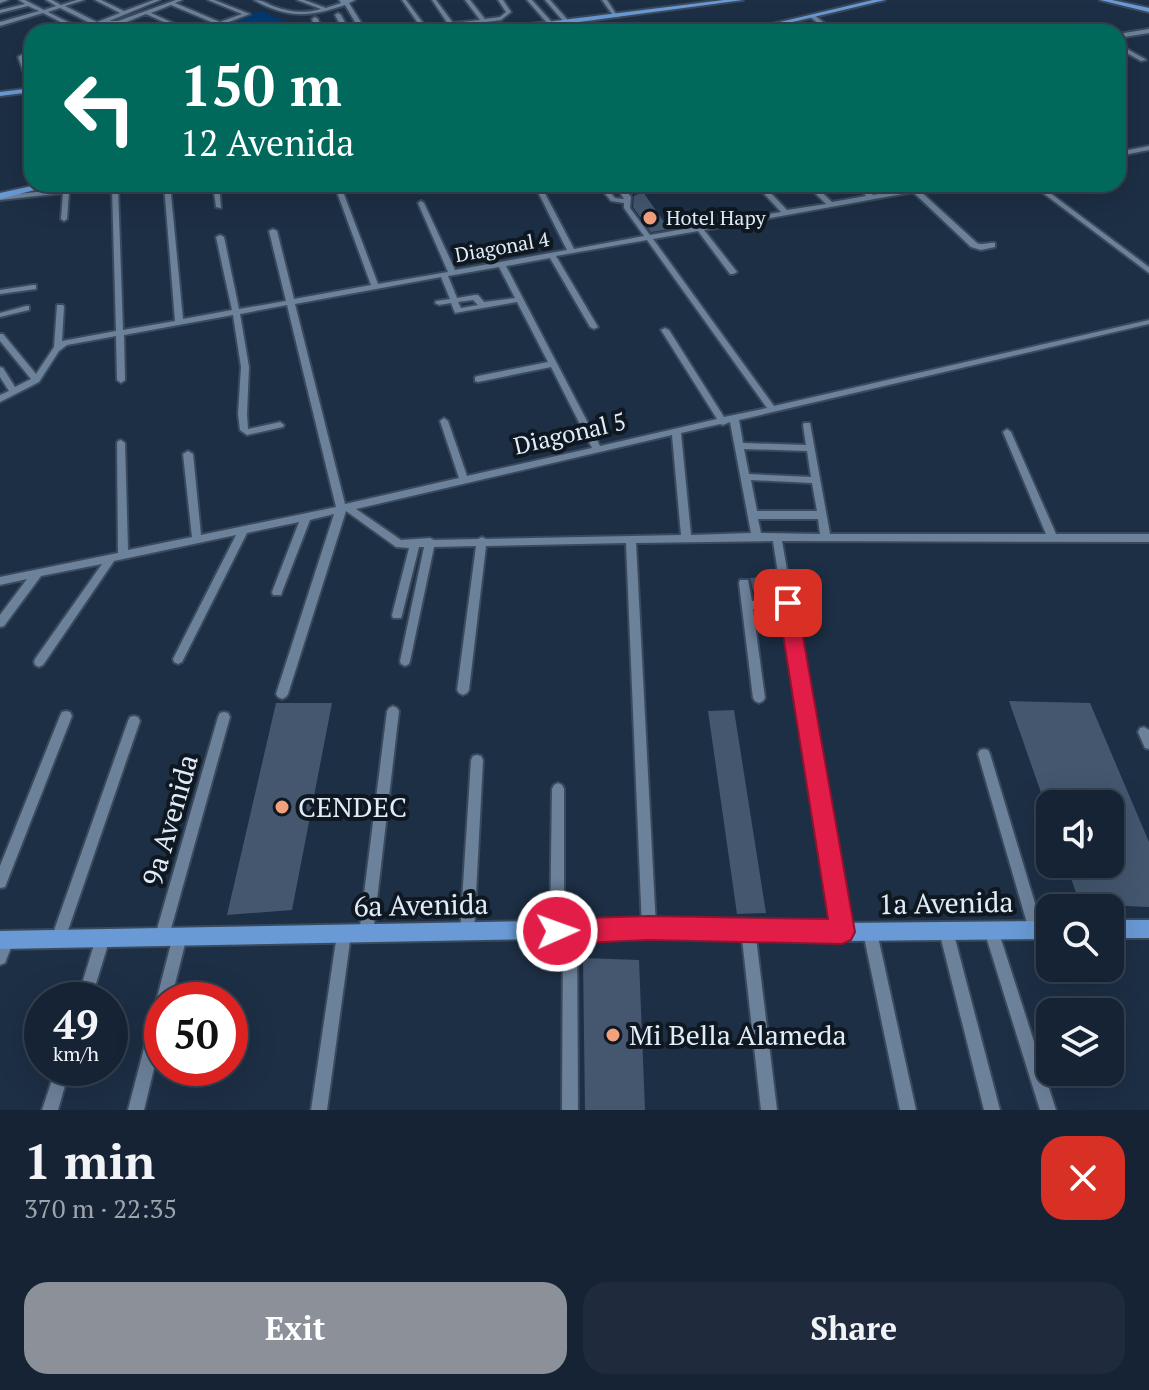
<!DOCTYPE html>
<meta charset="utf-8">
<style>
:root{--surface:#162334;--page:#1f2b3c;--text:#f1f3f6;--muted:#9ea4ac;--line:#35404f;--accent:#8c9099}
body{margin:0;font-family:"PT Serif",serif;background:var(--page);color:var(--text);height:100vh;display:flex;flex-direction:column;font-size:30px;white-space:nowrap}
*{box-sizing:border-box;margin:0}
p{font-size:26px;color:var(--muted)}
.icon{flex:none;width:44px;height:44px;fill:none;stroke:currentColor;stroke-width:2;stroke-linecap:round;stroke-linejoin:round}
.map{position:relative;height:1110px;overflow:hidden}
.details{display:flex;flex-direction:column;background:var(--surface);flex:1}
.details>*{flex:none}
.hud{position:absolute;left:24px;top:24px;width:1102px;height:168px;border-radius:24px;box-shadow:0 8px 32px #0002,0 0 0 2px var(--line);background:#00695c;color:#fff;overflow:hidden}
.buttons{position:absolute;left:1036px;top:790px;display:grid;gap:16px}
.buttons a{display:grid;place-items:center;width:88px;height:88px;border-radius:16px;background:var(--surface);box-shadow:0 8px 32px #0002,0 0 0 2px var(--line);font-size:40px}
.speed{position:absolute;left:24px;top:982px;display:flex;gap:16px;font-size:40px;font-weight:700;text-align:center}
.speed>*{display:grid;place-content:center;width:104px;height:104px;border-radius:50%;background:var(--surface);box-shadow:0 8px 32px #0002,0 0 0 2px var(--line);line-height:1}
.speed small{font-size:20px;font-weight:400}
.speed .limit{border:12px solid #d22;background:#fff;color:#111}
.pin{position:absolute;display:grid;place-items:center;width:68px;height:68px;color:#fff;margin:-34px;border-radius:16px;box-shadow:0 4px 12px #0006}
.me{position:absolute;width:88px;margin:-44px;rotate:88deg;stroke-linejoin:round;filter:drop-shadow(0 0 6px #0008)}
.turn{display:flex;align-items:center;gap:28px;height:168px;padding:0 24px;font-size:36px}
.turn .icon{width:104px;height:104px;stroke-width:2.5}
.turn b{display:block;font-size:56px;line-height:68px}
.round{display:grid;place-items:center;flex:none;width:84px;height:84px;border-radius:24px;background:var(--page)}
.overview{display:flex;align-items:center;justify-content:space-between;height:136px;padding:0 24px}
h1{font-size:48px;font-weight:700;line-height:60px}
.button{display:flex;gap:16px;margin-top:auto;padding:16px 24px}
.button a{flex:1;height:92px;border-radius:24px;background:var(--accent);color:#fff;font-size:32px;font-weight:700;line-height:92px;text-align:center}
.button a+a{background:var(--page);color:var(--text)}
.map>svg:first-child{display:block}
.green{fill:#003a71}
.building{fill:#44576f}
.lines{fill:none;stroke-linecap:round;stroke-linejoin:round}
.minor-casing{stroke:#3a4a5c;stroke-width:4}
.major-casing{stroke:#3a4a5c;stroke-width:4}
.minor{fill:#6c819a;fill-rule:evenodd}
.major{fill:#699ad5;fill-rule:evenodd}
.route{fill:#e11d48;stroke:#92132f;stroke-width:2}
.poi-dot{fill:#f2a17e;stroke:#0f1720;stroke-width:3}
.labels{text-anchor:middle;stroke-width:8;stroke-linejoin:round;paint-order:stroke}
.far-poi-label{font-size:20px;fill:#e0ecfa;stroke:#0f1720;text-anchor:start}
.far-street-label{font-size:20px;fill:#e0ecfa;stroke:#0f1720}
.street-label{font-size:24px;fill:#e0ecfa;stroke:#0f1720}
.near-poi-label{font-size:28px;fill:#e0ecfa;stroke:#0f1720;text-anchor:start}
.near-street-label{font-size:28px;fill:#e0ecfa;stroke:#0f1720}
</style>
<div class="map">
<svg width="1149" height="1110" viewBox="0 0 1149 1110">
<rect width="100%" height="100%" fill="#1d2f45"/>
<path class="green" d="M 261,11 L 286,22 L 202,32 Z"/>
<path class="building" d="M 643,192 L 669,229 L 651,232 L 633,207 L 634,196 Z
M 766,577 L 776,577 L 778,590 L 753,591 L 750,578 Z
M 1009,701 L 1090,703 L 1149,842 L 1149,907 L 1080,904 L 1066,864 L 1110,864 L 1110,804 L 1045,804 Z
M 276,703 L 332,703 L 292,910 L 227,915 Z
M 734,710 L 766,913 L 737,914 L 708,711 Z
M 583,958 L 639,960 L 645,1110 L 585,1110 Z"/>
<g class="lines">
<g class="minor-casing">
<path id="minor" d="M 0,0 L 8,0 L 0,3 Z
M 19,0 L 25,0 L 44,10 L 56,6 L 46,0 L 52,0 L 61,5 L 77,0 L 84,0 L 65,6 L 97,22 L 120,13 L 95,0 L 101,0 L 124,11 L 154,0 L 160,0 L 109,21 L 118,21 L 176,0 L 182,0 L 175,3 L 220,22 L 242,14 L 208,0 L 214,0 L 250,14 L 202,32 L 194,32 L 216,24 L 171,5 L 151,13 L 193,32 L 186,32 L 146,14 L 124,23 L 145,32 C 131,32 119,22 105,23 C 94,24 84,32 72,32 L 76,30 L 43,13 L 0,26 L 0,22 L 39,11 L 28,6 L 0,13 L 0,10 L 25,4 ZM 60,8 L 92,24 L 80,28 L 48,12 Z
M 254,0 C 262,0 266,3 273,6 C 289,12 304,14 321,9 L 297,0 L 304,0 L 326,8 L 341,3 L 339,0 L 355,0 L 349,3 L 367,32 L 361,32 L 345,5 C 310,17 287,19 254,0 Z
M 402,0 L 406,0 L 426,27 L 448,24 L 432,0 L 436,0 L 453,23 L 480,20 L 465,0 L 470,0 L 485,19 L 500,17 L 506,12 L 498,0 L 503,0 L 511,12 L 501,20 L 428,30 L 430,32 L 424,32 Z
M 527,0 L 532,0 L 551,21 L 551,23 L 547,23 Z
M 545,0 L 550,0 L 567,19 L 567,21 L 563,21 Z
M 602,0 L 607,0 L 618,17 L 614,17 Z
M 338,13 L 341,15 L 350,32 L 344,32 L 335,15 Z
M 810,15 L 814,15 L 836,32 L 830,32 L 810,17 Z
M 315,17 L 318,19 L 322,32 L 316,32 L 312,19 Z
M 937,27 L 945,32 L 938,32 L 934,29 Z
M 270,29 L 274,29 L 275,32 L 269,32 Z
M 1149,29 L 1149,33 L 1118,38 L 1118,34 Z
M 1118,44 L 1145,59 L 1146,60 L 1141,61 L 1118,48 Z
M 32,49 L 32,53 L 24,58 L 32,79 L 32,88 L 29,86 L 18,57 Z
M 1118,95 L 1123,98 L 1123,100 L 1118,100 Z
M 1149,146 L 1149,150 L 1118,156 L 1118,152 Z
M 109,184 L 130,184 L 118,187 L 123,330 L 175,321 L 164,184 L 170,184 L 183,319 L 232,310 L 216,237 L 220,235 L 224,237 L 239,309 L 286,301 L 269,231 L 273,229 L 277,231 L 294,299 L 371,285 L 334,184 L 340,184 L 378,284 L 448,272 L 418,203 L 421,201 L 424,203 L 455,270 L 567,250 L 534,184 L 540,184 L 574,249 L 644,236 L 624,208 L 624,203 L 611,201 L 597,184 L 603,184 L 615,198 L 624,199 L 615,184 L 621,184 L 631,197 L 630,208 L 650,235 L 781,212 L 755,184 L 762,184 L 787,210 L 826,204 L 806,184 L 813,184 L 832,202 L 866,196 L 855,184 L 862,184 L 873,195 L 934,184 L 948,184 L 920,191 L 977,243 C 983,246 988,242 995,243 L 995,247 L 981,250 L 971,247 L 913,192 L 704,230 L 737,272 L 733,274 L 730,274 L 698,231 L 653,239 L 774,406 L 1149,320 L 1149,324 L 739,420 L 743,443 L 806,445 L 803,425 L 804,423 L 810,423 L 830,534 L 1046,534 L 1003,432 L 1007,429 L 1011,432 L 1056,534 L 1149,534 L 1149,542 L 782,541 L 849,932 L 847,937 L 842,939 L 837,937 L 835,932 L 783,607 L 753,609 L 765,698 L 763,701 L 759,703 L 755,701 L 753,698 L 739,583 L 740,580 L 748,580 L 752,601 L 782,599 L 773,541 L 636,543 L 656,928 L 654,933 L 649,935 L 644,933 L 642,928 L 626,543 L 486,546 L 469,690 L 467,693 L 463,695 L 459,693 L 457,690 L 476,546 L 434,547 L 410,661 L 409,664 L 405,666 L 401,664 L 400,661 L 424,547 L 419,547 L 402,615 L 401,618 L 393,618 L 392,615 L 409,548 L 396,547 L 346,511 L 288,694 L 286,697 L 282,699 L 278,697 L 276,694 L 334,514 L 310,520 L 282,592 L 281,595 L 273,595 L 272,592 L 299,522 L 247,533 L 182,662 L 178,664 L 174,662 L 173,659 L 236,535 L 114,561 L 43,665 L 39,667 L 35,665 L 34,662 L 35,659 L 102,564 L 41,576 L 4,626 L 0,627 L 0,615 L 27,579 L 0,585 L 0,577 L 118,553 L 117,443 L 118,441 L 121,440 L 125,443 L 128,550 L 192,537 L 183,454 L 188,451 L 193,454 L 201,535 L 336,507 L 287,305 L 240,314 L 249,367 L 247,414 L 248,429 L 280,422 L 284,425 L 283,427 L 247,435 L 240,430 L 238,414 L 241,367 L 233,315 L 124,335 L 125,380 L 121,383 L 117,380 L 116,336 L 67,345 L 59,351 L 39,382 L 0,402 L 0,395 L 9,391 L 0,377 L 0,367 L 3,368 L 15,387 L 31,379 L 0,341 L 0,334 L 3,334 L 36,374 L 54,347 L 57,305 L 63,305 L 64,307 L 62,341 L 116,331 L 112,188 L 69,192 L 67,219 L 64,221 L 61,219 L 63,193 L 0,200 L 0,196 ZM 647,240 L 767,408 L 724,417 L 669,330 L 665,328 L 661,330 L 717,419 L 600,446 L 506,266 L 550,258 L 590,327 L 594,329 L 598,327 L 556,256 ZM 499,267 L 515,298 L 484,302 L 478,295 L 475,295 L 457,298 L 448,276 ZM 441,277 L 450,299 L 436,301 L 435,303 L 439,305 L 451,303 L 455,313 L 517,302 L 548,362 L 478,376 L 475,377 L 475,381 L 478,382 L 551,367 L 592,448 L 467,476 L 448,421 L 444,418 L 440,421 L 459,478 L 345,504 L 295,304 ZM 473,300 L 478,305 L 461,308 L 458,302 ZM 730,422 L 751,533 L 691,535 L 681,433 L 720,424 L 723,425 ZM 672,435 L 681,535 L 486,539 L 482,537 L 478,539 L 434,540 L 430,538 L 401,540 L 356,509 ZM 744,449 L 807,451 L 811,477 L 749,474 ZM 751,480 L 812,483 L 817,511 L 757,511 ZM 758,519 L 818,519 L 820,534 L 761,533 Z
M 213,184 L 219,184 L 221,208 L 216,207 Z
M 485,184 L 491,184 L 494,189 L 489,190 Z
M 1031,184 L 1038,184 L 1149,267 L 1149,273 Z
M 33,285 L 36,285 L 36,289 L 0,294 L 0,290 Z
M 26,306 L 29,306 L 29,310 L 0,317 L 0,313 Z
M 393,706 L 397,708 L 399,711 L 373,934 L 371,939 L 366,941 L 361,939 L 359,934 L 387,711 L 389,708 Z
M 66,711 L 70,712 L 72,716 L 7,882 L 5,887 L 0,888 L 0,866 L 60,716 L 62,712 Z
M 224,712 L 228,713 L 230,717 L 169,936 L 167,941 L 162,943 L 157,941 L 155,936 L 218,717 L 220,713 Z
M 134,716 L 138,717 L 140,721 L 65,939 L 63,944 L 58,946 L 53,944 L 51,939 L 128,721 L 130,717 Z
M 1144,727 L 1149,730 L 1149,749 L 1145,748 L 1138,732 L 1140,728 Z
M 984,749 L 988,750 L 990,754 L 1043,930 L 1041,935 L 1036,937 L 1031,935 L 1029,930 L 978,754 L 980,750 Z
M 477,755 L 481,756 L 483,760 L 474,933 L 472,938 L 467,940 L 462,938 L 460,933 L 471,760 L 473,756 Z
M 558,783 L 562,785 L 564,789 L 564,930 L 565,926 L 570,924 L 575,926 L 577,931 L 578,1110 L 562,1110 L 563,932 L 562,936 L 557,938 L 552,936 L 550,931 L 552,789 L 554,785 Z
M 748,922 L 753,924 L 755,929 L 777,1110 L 761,1110 L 741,929 L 743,924 Z
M 991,923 L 996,925 L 998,930 L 1056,1110 L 1040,1110 L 984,930 L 986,925 Z
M 946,924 L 951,926 L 953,931 L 1000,1110 L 984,1110 L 939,931 L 941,926 Z
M 870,925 L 875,927 L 877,932 L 916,1110 L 900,1110 L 863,932 L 865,927 Z
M 344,927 L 349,929 L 351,934 L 327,1110 L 311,1110 L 337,934 L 339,929 Z
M 180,929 L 185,931 L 187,936 L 171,1000 L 162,1000 L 162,1035 L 144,1110 L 128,1110 L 173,936 L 175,931 Z
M 103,931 L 108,933 L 110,938 L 91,1000 L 77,1000 L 96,938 L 98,933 Z
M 7,933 L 12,935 L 14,940 L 5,963 L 0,965 L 0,941 L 2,935 Z
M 56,1068 L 70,1068 L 58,1110 L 42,1110 Z"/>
</g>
<g class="major-casing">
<path id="major" d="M 724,0 L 743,0 L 504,32 L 465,32 Z
M 873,0 L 885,0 L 751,32 L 738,32 Z
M 1100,0 L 1112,0 L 1149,8 L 1149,12 Z
M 32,88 L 32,92 L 0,96 L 0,92 Z
M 41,184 L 58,184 L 0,199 L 0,193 Z
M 649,919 L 842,923 L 1050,921 L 1050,939 L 842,941 L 649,937 L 0,949 L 0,931 Z
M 1110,920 L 1149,920 L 1149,938 L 1110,938 Z"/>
</g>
<use href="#minor" class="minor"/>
<use href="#major" class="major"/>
</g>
<path class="route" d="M 788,595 L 794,598 L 797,603 L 855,932 L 851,940 L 842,944 L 649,940 L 557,944 L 548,940 L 545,931 L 548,923 L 557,919 L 649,916 L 828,919 L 778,603 L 781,598 Z"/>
<g class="poi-dot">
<circle cx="650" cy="218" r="8"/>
<circle cx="282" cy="807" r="8"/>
<circle cx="613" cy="1035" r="8"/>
</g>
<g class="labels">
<g class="far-poi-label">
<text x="666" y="225">Hotel Hapy</text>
</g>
<g class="far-street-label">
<text transform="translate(502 247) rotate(-10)" y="7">Diagonal 4</text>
</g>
<g class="street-label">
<text transform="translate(570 434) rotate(-13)" y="8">Diagonal 5</text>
</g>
<g class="near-poi-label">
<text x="298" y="817">CENDEC</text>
<text x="629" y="1045">Mi Bella Alameda</text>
</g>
<g class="near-street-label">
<text transform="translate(170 820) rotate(-74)" y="10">9a Avenida</text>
<text transform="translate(946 903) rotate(-1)" y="10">1a Avenida</text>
<text transform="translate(421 905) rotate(-1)" y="10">6a Avenida</text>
</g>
</g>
</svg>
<div class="buttons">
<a><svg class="icon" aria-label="sound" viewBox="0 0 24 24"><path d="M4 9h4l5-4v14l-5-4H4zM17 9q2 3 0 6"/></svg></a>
<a><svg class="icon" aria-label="search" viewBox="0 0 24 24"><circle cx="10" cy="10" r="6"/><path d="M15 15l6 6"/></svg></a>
<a><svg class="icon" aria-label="layers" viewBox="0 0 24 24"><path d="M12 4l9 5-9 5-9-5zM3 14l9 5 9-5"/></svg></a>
</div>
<div class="speed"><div>49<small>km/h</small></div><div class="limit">50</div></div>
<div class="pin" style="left:788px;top:603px;background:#d93025"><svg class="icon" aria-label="arrive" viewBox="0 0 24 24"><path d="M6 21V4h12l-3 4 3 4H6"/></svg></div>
<svg class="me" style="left:557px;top:931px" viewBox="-20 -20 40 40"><circle r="17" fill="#e11d48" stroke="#fff" stroke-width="3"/><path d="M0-11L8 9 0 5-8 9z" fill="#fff"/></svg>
<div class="hud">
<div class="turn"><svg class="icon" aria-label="left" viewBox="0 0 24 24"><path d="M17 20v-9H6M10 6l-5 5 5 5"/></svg><div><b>150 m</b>12 Avenida</div></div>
</div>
</div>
<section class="details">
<div class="overview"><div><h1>1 min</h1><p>370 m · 22:35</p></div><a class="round" style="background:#d93025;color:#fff"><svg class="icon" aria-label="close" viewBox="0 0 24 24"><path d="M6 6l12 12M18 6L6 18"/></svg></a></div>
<div class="button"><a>Exit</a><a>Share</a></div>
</section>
